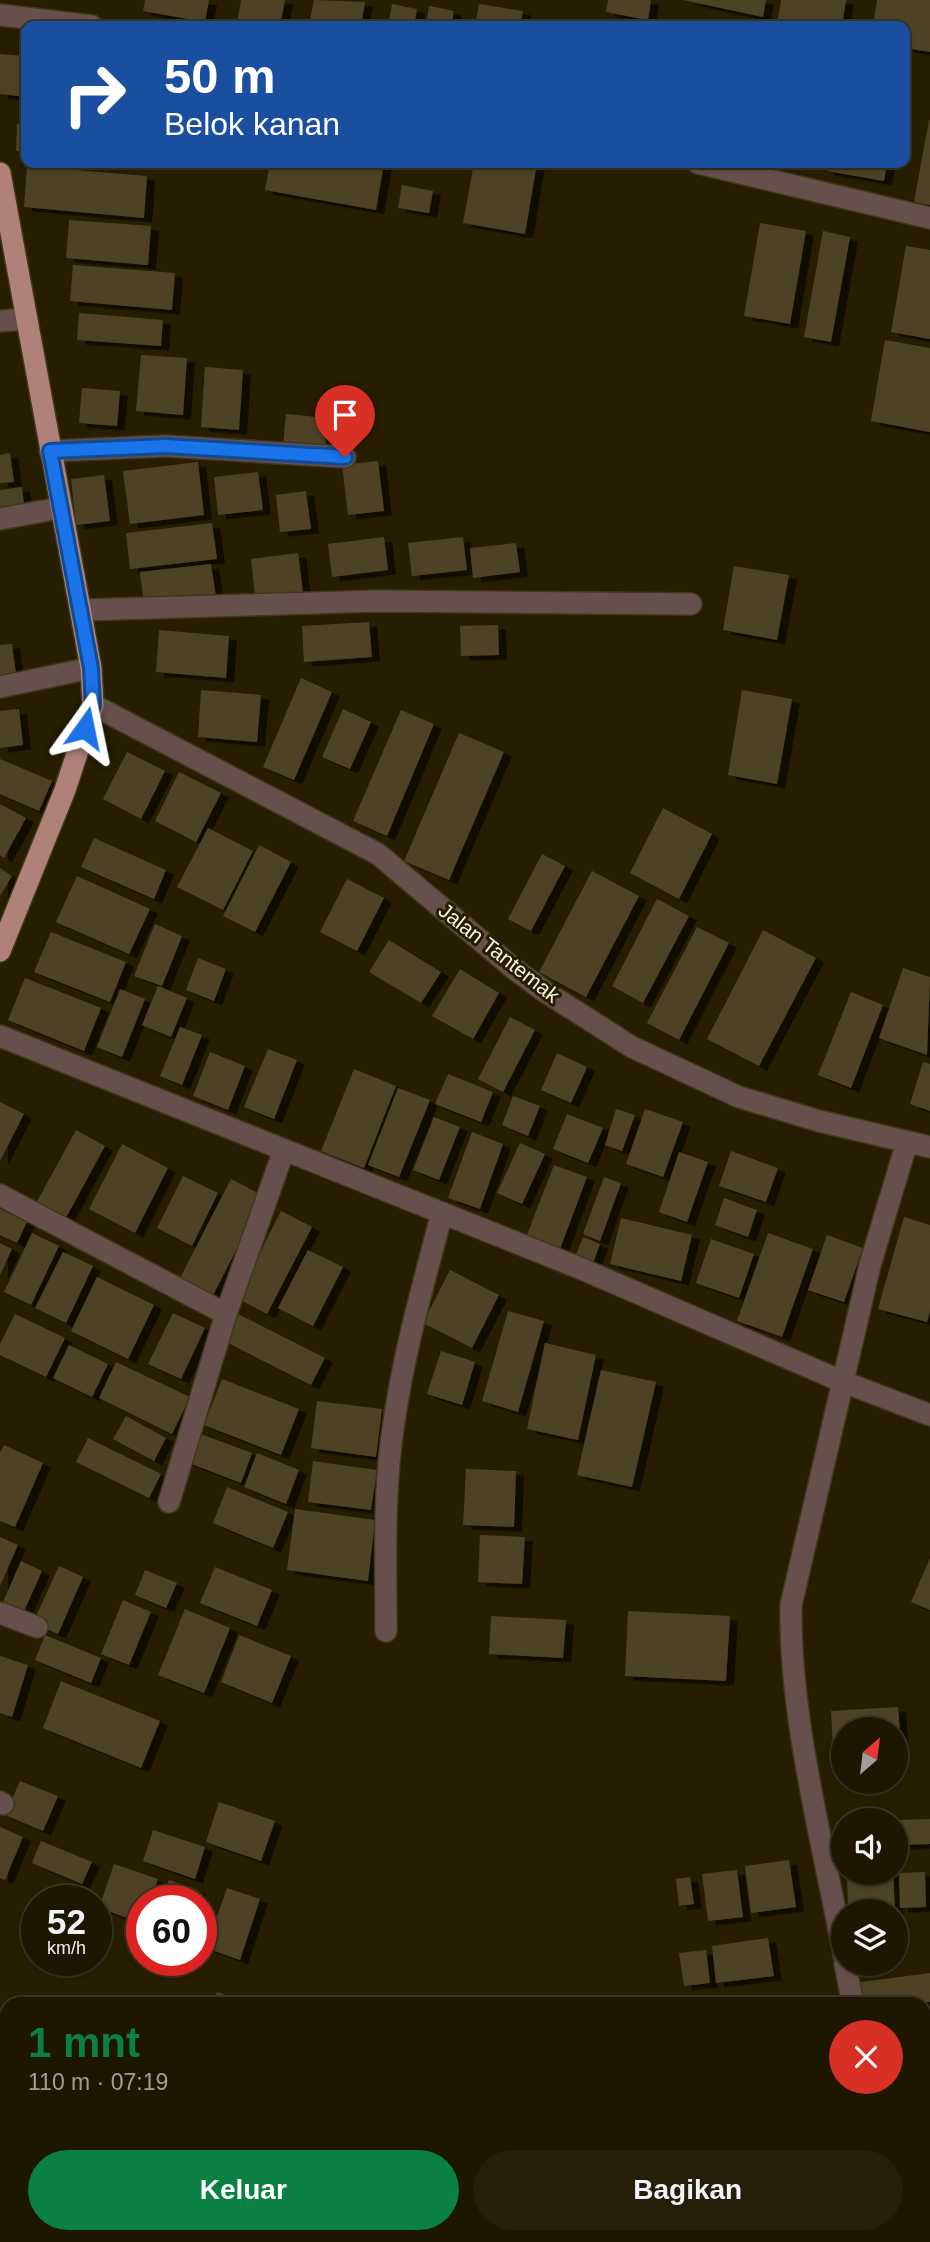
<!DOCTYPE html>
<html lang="id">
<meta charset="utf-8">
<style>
:root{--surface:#1d1600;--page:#251f0a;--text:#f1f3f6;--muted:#a09f99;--line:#3b3522;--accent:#0b8043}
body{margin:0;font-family:Arial,sans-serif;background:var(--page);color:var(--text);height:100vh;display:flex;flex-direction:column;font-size:26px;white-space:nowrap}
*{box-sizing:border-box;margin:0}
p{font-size:23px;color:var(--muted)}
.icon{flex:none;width:38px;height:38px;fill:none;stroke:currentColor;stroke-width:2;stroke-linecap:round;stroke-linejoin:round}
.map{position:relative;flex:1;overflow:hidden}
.details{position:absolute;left:0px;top:1997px;width:931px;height:247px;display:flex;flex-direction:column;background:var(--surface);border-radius:21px 21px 0 0;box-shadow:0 2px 5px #0004,0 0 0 2px var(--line)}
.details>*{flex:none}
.banner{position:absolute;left:21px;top:21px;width:889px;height:147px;border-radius:14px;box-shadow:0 2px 5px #0004,0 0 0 2px var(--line);background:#1a4fa0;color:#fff;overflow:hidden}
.needle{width:46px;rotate:28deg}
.buttons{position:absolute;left:831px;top:1717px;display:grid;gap:14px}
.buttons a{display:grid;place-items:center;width:77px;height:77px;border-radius:50%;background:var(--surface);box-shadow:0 2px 5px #0004,0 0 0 2px var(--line);font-size:35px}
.speed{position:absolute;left:21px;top:1885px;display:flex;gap:14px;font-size:35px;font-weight:700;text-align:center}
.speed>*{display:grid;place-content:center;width:91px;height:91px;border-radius:50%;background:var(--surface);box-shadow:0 2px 5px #0004,0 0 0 2px var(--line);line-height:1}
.speed small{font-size:18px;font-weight:400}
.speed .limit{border:10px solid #d22;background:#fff;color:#111}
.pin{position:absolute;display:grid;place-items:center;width:60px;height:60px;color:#fff;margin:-72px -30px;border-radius:50% 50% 50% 0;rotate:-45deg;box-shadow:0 0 7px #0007}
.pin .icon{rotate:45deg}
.me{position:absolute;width:77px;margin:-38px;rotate:12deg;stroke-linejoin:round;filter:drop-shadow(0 0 5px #0008)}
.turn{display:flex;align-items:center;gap:24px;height:147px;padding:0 28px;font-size:32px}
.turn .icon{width:91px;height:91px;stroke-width:2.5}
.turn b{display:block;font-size:49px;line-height:60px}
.round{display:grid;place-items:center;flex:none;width:74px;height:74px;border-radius:37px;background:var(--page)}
.headline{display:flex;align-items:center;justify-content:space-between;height:119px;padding:0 28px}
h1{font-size:42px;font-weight:700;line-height:52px;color:var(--accent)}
.action{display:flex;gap:14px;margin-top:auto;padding:14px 28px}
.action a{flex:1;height:80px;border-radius:42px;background:var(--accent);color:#fff;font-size:28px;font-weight:700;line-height:80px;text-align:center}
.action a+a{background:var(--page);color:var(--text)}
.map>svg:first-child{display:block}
.building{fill:#4e4325;filter:url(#shadow)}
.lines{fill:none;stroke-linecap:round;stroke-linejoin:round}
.minor-casing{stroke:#40371b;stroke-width:24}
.major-casing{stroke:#40371b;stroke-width:24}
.minor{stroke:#67504c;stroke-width:21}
.major{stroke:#b08179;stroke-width:21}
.route-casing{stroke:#114b97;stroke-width:18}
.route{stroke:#1a73e8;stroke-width:12}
.labels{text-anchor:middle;stroke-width:6;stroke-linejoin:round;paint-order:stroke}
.street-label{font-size:21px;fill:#faf4e3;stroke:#271d00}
</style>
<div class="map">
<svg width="930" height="2242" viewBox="0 0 930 2242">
<defs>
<filter id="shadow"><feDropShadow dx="8" dy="4.5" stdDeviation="0" flood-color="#0009"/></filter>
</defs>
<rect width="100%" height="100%" fill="#271d00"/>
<path class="building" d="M 145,0 L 209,0 L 205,22 L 143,11 Z
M 241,0 L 285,0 L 280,26 L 237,23 Z
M 314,0 L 365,2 L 361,26 L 309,26 Z
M 608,0 L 651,0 L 648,20 L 606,12 Z
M 683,0 L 766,0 L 763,17 Z
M 781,0 L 846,0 L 842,26 L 816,26 L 778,19 Z
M 877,0 L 930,0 L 930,52 L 905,48 L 905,26 L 873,26 Z
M 392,4 L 417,9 L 414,26 L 388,26 Z
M 479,4 L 523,11 L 520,26 L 475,26 Z
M 429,6 L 454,11 L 451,26 L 426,26 Z
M 0,54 L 26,56 L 26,97 L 0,94 Z
M 929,120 L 930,120 L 930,205 L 914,202 Z
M 17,124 L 26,124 L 26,151 L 16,151 Z
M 270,163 L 384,163 L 376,210 L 265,190 Z
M 474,163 L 537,163 L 525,234 L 463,223 Z
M 828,163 L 887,163 L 884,181 L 827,171 Z
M 27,166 L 147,176 L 144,218 L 24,207 Z
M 402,185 L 433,191 L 429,213 L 398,208 Z
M 69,220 L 151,226 L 148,265 L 66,258 Z
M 760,223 L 806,231 L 790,324 L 744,316 Z
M 823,231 L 850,237 L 831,342 L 804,337 Z
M 906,246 L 930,250 L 930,339 L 891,332 Z
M 73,265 L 175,273 L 172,310 L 70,301 Z
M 79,313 L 163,320 L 161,346 L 77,340 Z
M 885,340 L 930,348 L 930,432 L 871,421 Z
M 141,355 L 187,358 L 183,415 L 136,411 Z
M 205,367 L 243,370 L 239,430 L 201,427 Z
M 82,388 L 120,391 L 117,426 L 79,423 Z
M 286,414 L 327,418 L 325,450 L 283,446 Z
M 10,453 L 14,482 L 0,483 L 0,455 Z
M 378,461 L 384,511 L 348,515 L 342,465 Z
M 198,462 L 204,515 L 130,524 L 123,471 Z
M 258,472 L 263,510 L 218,515 L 214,477 Z
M 104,475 L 110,521 L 76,525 L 71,479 Z
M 22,487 L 25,514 L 0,517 L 0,490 Z
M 306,491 L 311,529 L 280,532 L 276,495 Z
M 212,523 L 217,559 L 130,569 L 126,533 Z
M 384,537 L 388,570 L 332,577 L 328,544 Z
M 463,537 L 467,570 L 412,576 L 408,543 Z
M 516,543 L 520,572 L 473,578 L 470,548 Z
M 298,553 L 303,592 L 255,597 L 251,559 Z
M 211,564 L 216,597 L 144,605 L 140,572 Z
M 734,566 L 789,575 L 777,640 L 723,630 Z
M 369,622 L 372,657 L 304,662 L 302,626 Z
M 498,625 L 499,655 L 461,656 L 460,626 Z
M 159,630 L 229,636 L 226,678 L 156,672 Z
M 12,644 L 17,682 L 0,684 L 0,645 Z
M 301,678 L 332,692 L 294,780 L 263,767 Z
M 201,690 L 261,695 L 257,742 L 198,737 Z
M 742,690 L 792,699 L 777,784 L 728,775 Z
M 19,709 L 23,745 L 0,748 L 0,711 Z
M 343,709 L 371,722 L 350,769 L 322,757 Z
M 401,710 L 434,724 L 387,836 L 353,821 Z
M 459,733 L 504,752 L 449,880 L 404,861 Z
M 127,752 L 165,771 L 141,819 L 103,799 Z
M 0,759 L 52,781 L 39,811 L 0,794 Z
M 179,772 L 221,793 L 196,842 L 155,821 Z
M 0,804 L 26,818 L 4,858 L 0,855 Z
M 663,808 L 712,834 L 679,899 L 630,873 Z
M 208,828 L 253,851 L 223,910 L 177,887 Z
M 94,838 L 166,870 L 154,899 L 81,867 Z
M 259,845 L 291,862 L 255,932 L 223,916 Z
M 542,854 L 565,866 L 531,931 L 508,919 Z
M 0,868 L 12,876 L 0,896 Z
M 592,871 L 639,896 L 586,997 L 539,972 Z
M 77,876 L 150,909 L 129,954 L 56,922 Z
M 347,879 L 384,898 L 357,951 L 320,932 Z
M 657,899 L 689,916 L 643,1003 L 612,986 Z
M 155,924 L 182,936 L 162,986 L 134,976 Z
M 697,927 L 729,943 L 679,1040 L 647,1023 Z
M 763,930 L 816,958 L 759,1066 L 707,1039 Z
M 51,932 L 126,962 L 110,1002 L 34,972 Z
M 389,940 L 441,972 L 421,1003 L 369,972 Z
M 198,958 L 226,969 L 214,1001 L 186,990 Z
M 903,968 L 930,977 L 927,1055 L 879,1038 Z
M 460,969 L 499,993 L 473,1039 L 432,1016 Z
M 25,978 L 101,1008 L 84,1051 L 8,1020 Z
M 158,986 L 187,998 L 171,1037 L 142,1025 Z
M 120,989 L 145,999 L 122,1057 L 97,1047 Z
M 851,992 L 883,1005 L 851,1088 L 818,1075 Z
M 510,1017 L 535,1030 L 503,1092 L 478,1079 Z
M 180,1027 L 202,1035 L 182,1085 L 160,1076 Z
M 268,1049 L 297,1060 L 274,1119 L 244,1107 Z
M 210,1052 L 245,1066 L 228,1110 L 193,1096 Z
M 557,1053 L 587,1067 L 571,1103 L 541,1090 Z
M 923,1062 L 930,1064 L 930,1111 L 910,1104 Z
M 354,1069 L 396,1086 L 364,1168 L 321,1151 Z
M 448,1074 L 493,1092 L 481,1122 L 435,1104 Z
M 398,1088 L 430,1100 L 399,1177 L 368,1165 Z
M 513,1096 L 540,1106 L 528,1136 L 502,1125 Z
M 0,1102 L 24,1114 L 0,1161 Z
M 616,1109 L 635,1115 L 622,1151 L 605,1145 Z
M 645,1109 L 683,1122 L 663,1177 L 626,1164 Z
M 567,1114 L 603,1128 L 588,1163 L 553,1149 Z
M 434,1117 L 460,1127 L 439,1180 L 413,1170 Z
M 76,1130 L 105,1146 L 62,1225 L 33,1209 Z
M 472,1132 L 503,1144 L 480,1209 L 448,1198 Z
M 520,1143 L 545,1154 L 522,1204 L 497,1193 Z
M 122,1144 L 168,1168 L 135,1233 L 89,1209 Z
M 731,1151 L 778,1168 L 766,1202 L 719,1186 Z
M 679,1152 L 708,1162 L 687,1222 L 659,1212 Z
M 554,1165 L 587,1177 L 557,1257 L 523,1245 Z
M 183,1176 L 218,1193 L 192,1246 L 157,1228 Z
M 604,1177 L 621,1183 L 600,1241 L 583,1234 Z
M 231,1179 L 264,1196 L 210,1301 L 177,1284 Z
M 724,1198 L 757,1210 L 748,1237 L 715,1225 Z
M 0,1209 L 27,1222 L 17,1243 L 0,1235 Z
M 281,1211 L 312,1227 L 267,1314 L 237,1298 Z
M 904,1217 L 930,1225 L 930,1311 L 927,1322 L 878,1309 Z
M 621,1218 L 692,1235 L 681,1281 L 610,1264 Z
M 32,1233 L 59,1246 L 31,1305 L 4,1292 Z
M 768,1233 L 813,1249 L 782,1337 L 737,1321 Z
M 827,1235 L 863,1248 L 844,1302 L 808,1290 Z
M 583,1237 L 600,1244 L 592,1266 L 574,1260 Z
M 711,1239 L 754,1254 L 739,1298 L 696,1283 Z
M 0,1243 L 12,1249 L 0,1275 Z
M 308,1250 L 343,1267 L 313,1326 L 278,1308 Z
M 63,1252 L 93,1266 L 66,1323 L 35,1308 Z
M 450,1270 L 499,1295 L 472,1348 L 423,1323 Z
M 97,1277 L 154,1305 L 128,1359 L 71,1331 Z
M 508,1311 L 544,1321 L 518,1412 L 482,1401 Z
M 234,1312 L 325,1358 L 311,1385 L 220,1339 Z
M 173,1313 L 205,1328 L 181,1379 L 148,1364 Z
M 15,1314 L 65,1338 L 46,1377 L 0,1355 L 0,1344 Z
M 545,1343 L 596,1355 L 578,1440 L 527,1429 Z
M 69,1345 L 108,1364 L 92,1397 L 53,1378 Z
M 441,1351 L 475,1362 L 462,1405 L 427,1394 Z
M 116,1362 L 190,1397 L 172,1434 L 99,1398 Z
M 601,1370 L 656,1382 L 632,1487 L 577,1475 Z
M 222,1379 L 299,1409 L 281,1455 L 204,1425 Z
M 317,1401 L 382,1409 L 376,1457 L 311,1448 Z
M 126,1416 L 166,1438 L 154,1461 L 113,1439 Z
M 195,1432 L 252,1453 L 241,1483 L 184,1461 Z
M 88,1438 L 161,1474 L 149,1498 L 76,1462 Z
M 4,1445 L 43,1463 L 15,1527 L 0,1521 L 0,1453 Z
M 257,1453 L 299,1470 L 286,1504 L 244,1487 Z
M 313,1461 L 377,1470 L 371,1510 L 308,1502 Z
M 466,1469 L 516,1471 L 514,1527 L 463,1525 Z
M 227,1487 L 288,1512 L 273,1548 L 213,1523 Z
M 295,1509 L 375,1520 L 368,1581 L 287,1570 Z
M 480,1535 L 525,1537 L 522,1584 L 478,1582 Z
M 0,1537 L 18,1545 L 0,1586 Z
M 930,1558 L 930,1610 L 911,1602 Z
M 21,1561 L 42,1571 L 20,1620 L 0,1609 Z
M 59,1566 L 83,1577 L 58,1634 L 33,1623 Z
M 215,1567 L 272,1590 L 257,1626 L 200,1603 Z
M 145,1570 L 177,1583 L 166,1608 L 135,1595 Z
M 123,1600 L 151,1612 L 129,1665 L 101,1654 Z
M 185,1609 L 230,1628 L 204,1693 L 158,1675 Z
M 628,1611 L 730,1616 L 726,1681 L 625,1676 Z
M 491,1616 L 566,1620 L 563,1658 L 489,1654 Z
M 45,1635 L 101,1658 L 91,1683 L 35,1660 Z
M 239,1635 L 291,1656 L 272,1703 L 221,1682 Z
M 0,1656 L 28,1665 L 12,1717 L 0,1713 Z
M 61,1681 L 160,1721 L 141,1768 L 43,1728 Z
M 898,1707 L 901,1745 L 896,1745 L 896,1729 L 844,1729 L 844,1748 L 833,1749 L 831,1711 Z
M 20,1781 L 58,1796 L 43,1831 L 5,1815 Z
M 219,1802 L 275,1821 L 261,1861 L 206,1842 Z
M 930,1819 L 930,1844 L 896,1845 L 896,1820 Z
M 844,1821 L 844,1847 L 836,1847 L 836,1822 Z
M 0,1827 L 23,1837 L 5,1880 L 0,1878 Z
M 153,1830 L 205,1847 L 195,1879 L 143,1861 Z
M 41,1841 L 92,1862 L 82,1884 L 32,1863 Z
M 789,1860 L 796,1907 L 751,1913 L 745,1866 Z
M 114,1864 L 158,1879 L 151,1900 L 142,1900 L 142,1923 L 99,1908 Z
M 737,1870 L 743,1917 L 708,1921 L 702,1874 Z
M 847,1872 L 893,1872 L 895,1909 L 848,1911 Z
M 925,1872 L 926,1907 L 900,1908 L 899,1873 Z
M 690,1877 L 694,1904 L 679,1906 L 676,1879 Z
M 169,1880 L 198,1890 L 194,1900 L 162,1900 Z
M 227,1888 L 260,1899 L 240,1960 L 206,1948 Z
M 768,1938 L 774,1976 L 716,1983 L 712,1946 Z
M 706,1950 L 710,1983 L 684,1986 L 679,1953 Z
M 930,1973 L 930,2002 L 857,2004 L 854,1983 Z
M 217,1992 L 249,2003 L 249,2004 L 213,2004 Z
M 930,2020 L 930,2057 L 924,2058 L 924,2021 Z
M 929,2078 L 930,2113 L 924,2113 L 924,2079 Z
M 930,2128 L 930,2170 L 924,2171 L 924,2129 Z
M 930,2217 L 930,2242 L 925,2242 L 924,2218 Z"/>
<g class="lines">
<g class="minor-casing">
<path id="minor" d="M 0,15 L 92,26
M 698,163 L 930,218
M 0,321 L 26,319
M 50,451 L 166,446 L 345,457
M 0,519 L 60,508
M 81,610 L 377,601 L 691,604
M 0,687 L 91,668
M 93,705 L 378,854 L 512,967 L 544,991 L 632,1047 L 739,1097 L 819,1121 L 930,1147
M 0,1036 L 582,1269 L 841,1381 L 930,1415
M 0,1195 L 226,1314
M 169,1502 L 226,1314 L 284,1150
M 0,1613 L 37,1627
M 386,1631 C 386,1561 383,1491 394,1422 C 404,1351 424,1282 442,1213
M 0,1802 L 3,1804
M 844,1955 C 823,1845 789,1715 791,1605 L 870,1265 L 907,1142
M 845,1964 L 853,2004
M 0,2028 L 7,2030
M 924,2174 L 930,2173
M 893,2236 L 894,2242"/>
</g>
<g class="major-casing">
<path id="major" d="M 0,173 L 91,668 L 93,705 L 65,790 L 0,951"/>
</g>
<use href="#minor" class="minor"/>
<use href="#major" class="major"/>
</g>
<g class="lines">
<g class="route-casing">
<path id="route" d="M 85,728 L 93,705 L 91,668 L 50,451 L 166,446 L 345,457"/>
</g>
<use href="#route" class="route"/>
</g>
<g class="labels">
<g class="street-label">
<text transform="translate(499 953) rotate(38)" y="7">Jalan Tantemak</text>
</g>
</g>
</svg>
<div class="buttons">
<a><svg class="needle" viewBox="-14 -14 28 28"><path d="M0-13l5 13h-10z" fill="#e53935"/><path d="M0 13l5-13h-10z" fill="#a09f99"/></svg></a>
<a><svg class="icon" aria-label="sound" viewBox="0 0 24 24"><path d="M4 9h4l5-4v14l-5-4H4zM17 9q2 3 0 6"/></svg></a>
<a><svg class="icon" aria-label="layers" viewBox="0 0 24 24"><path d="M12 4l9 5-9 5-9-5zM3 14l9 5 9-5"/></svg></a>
</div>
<div class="speed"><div>52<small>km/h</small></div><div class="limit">60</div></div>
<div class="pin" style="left:345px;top:457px;background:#d93025"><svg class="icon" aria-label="arrive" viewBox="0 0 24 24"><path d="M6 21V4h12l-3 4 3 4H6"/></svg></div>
<svg class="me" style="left:85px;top:728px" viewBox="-20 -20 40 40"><path d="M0-17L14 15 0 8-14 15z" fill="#1a73e8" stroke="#fff" stroke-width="4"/></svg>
<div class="banner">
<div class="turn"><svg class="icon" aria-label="right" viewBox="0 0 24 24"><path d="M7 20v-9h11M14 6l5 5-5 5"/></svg><div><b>50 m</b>Belok kanan</div></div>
</div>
<section class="details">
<div class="headline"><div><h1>1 mnt</h1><p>110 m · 07:19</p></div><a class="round" style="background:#d93025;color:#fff"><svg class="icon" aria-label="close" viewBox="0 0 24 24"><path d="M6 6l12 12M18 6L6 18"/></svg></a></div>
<div class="action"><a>Keluar</a><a>Bagikan</a></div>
</section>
</div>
